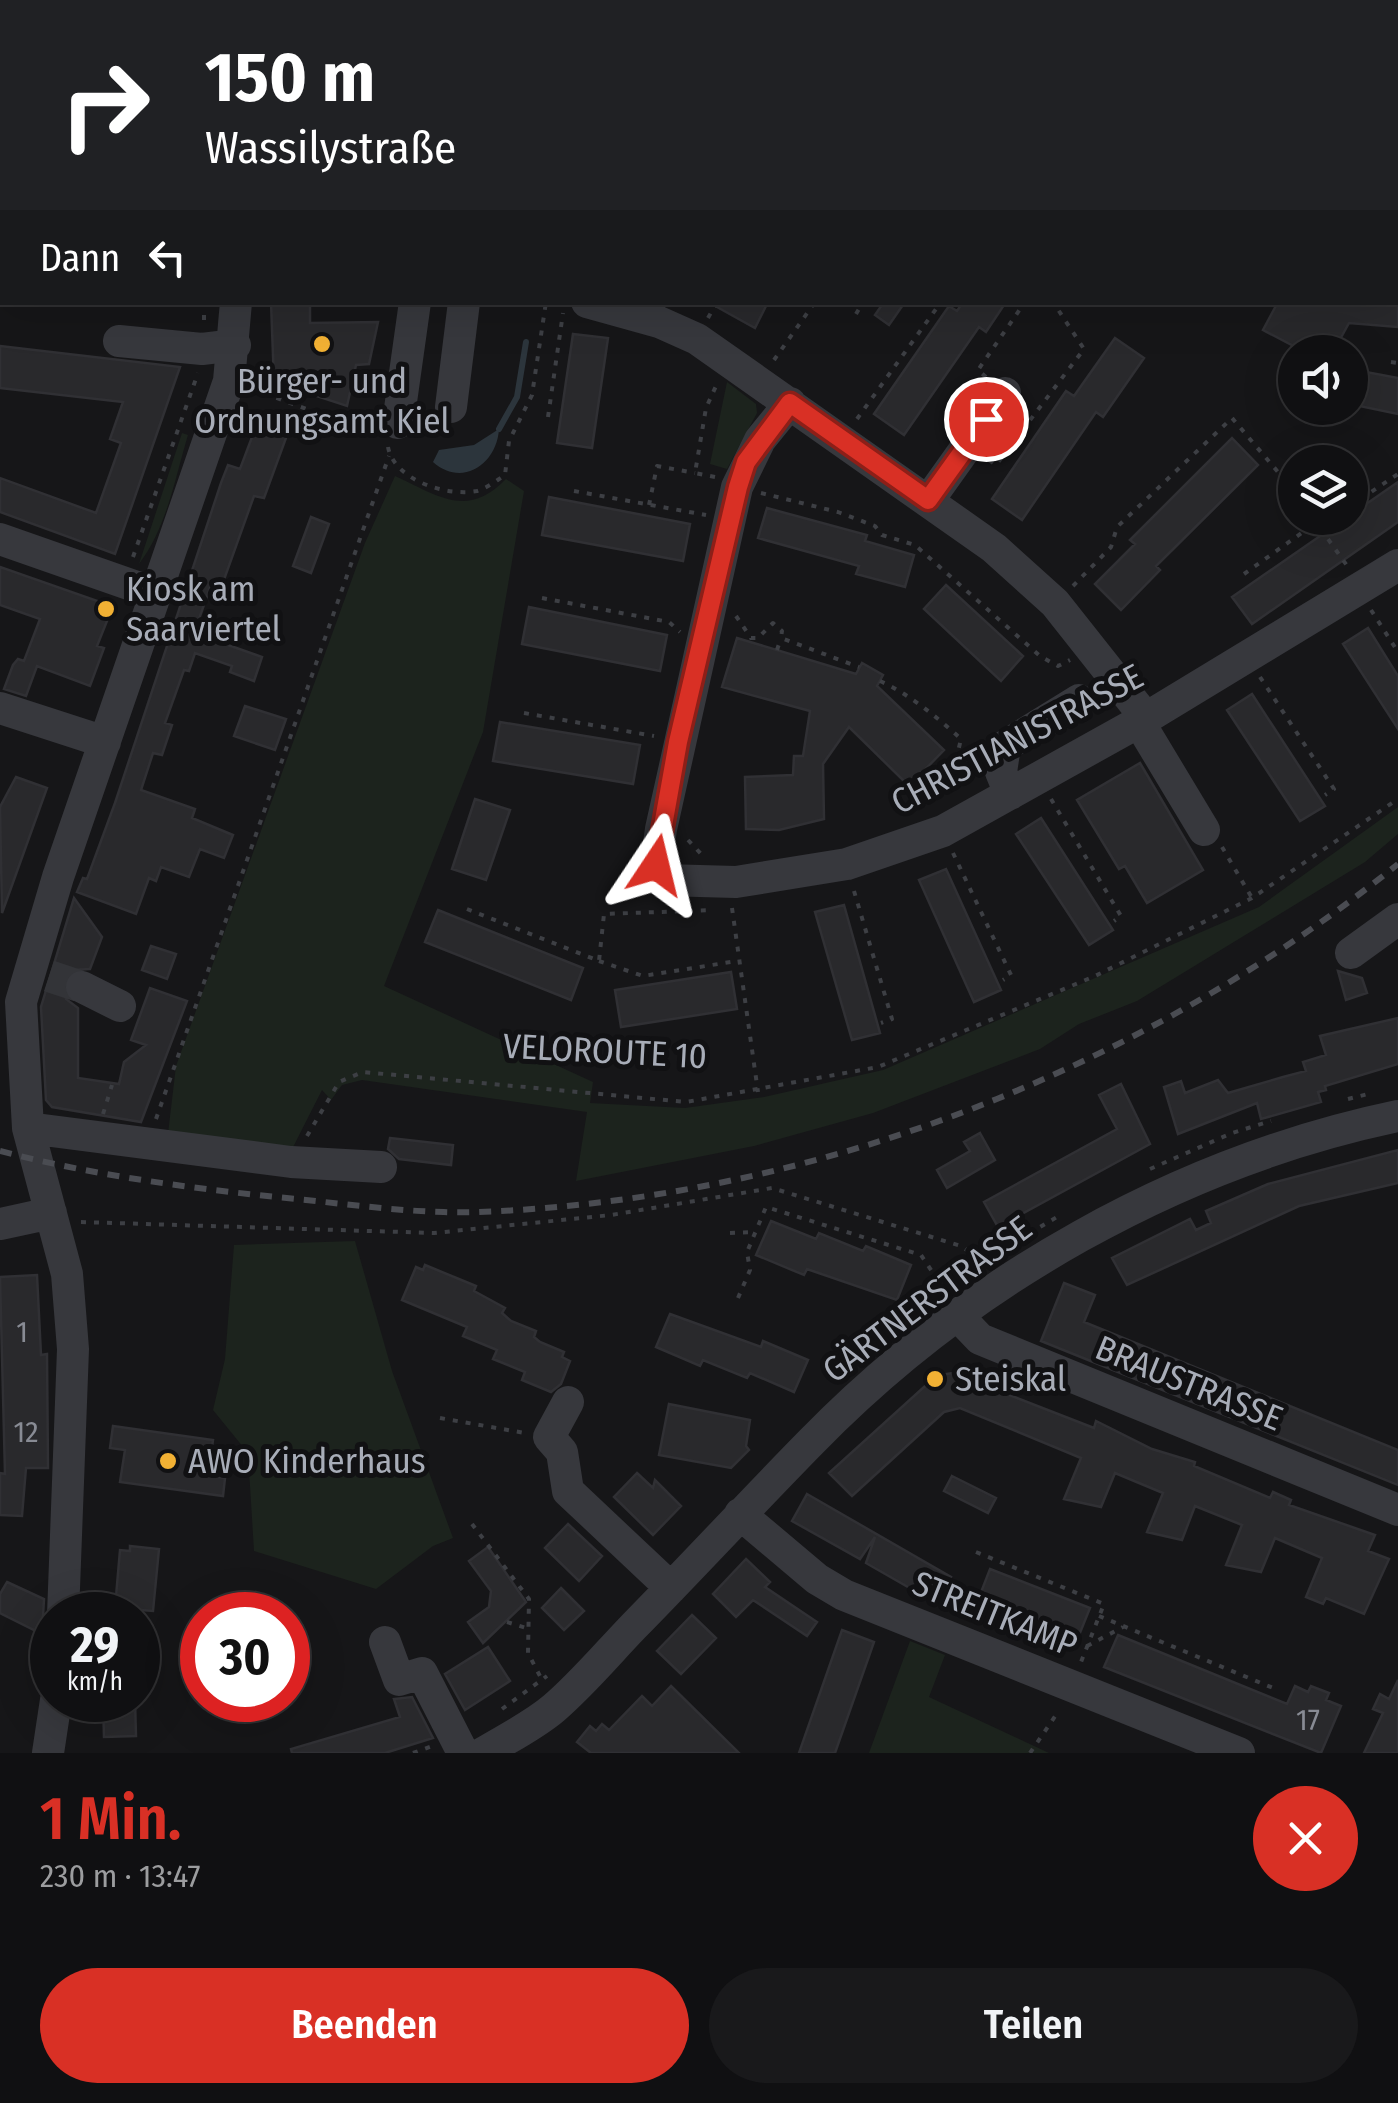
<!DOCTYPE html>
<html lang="de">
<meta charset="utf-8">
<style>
:root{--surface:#101012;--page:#19191b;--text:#f1f3f6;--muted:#9c9d9f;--line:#303032;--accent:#d93025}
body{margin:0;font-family:"Fira Sans Condensed",sans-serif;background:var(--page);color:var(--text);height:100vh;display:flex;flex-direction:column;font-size:38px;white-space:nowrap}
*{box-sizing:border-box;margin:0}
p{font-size:32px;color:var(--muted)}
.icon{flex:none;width:55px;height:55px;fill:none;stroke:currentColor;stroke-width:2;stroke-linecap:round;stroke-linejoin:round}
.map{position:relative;height:1753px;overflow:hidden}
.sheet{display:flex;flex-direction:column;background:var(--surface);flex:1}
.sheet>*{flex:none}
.banner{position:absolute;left:0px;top:0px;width:1400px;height:305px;box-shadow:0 10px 40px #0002,0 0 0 2px var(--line);background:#202124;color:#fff;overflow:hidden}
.buttons{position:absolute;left:1278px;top:335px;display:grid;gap:20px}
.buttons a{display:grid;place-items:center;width:90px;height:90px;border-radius:50%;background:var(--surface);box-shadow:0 10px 40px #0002,0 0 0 2px var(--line);font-size:50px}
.speed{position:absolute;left:30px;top:1592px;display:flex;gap:20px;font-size:50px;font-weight:700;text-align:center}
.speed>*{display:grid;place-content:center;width:130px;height:130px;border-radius:50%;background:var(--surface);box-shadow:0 10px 40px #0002,0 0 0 2px var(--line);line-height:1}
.speed small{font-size:25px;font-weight:400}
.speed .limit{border:15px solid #d22;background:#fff;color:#111}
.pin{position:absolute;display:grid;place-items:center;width:85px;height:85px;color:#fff;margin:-42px;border:5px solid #fff;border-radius:50%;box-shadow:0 2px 10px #0007}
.me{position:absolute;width:110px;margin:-55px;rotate:10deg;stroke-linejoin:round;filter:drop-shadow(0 0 8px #0008)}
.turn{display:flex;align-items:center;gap:35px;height:210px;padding:0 40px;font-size:45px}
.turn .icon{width:130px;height:130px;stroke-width:2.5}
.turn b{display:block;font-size:70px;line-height:85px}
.then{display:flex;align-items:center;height:95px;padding:0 40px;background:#0003;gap:20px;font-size:38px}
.round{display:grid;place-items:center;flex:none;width:105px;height:105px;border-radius:52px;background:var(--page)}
.head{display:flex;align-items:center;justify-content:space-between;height:170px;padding:0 40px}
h1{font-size:60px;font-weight:600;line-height:75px;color:var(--accent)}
.button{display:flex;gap:20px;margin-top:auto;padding:20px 40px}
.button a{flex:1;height:115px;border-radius:60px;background:var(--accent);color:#fff;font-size:40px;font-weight:600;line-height:115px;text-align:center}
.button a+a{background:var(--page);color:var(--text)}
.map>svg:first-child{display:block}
.green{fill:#1c231d}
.water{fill:#2c353c}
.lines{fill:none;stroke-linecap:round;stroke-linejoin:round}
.stream{stroke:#2c353c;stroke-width:6}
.building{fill:#29292c;stroke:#303034;stroke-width:2.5}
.minor-tunnel{stroke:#333438;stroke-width:32;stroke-dasharray:32 16;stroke-linecap:butt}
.path{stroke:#3d3f44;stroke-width:4;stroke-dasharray:5 8;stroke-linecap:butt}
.minor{stroke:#37383d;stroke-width:32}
.rail{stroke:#4a4c52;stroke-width:6;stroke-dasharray:12 10;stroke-linecap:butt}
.route-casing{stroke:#8d1f18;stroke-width:25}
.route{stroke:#d93025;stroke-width:18}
.poi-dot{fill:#f2b134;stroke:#111113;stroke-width:4}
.labels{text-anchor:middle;stroke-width:10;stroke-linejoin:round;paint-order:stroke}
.number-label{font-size:30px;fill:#888b94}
.poi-label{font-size:35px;fill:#a8adb8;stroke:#111113;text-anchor:start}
.street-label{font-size:35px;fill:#a8adb8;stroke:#111113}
</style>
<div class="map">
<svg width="1398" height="1753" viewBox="0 0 1398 1753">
<rect width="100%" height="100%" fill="#161618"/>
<path class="green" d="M 592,0 L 905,0 L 915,2 L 592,2 Z
M 727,382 L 756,404 L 757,413 L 727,469 L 710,464 Z
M 182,433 L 188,435 C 175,478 167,527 139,564 Z
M 395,476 C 439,496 467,519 506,479 L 524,491 L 483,732 L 384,986 L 593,1082 L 590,1103 L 685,1108 L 764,1097 L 883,1070 L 1259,907 L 1398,807 L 1398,834 L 1365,862 L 1137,1001 L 1079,1024 L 1040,1049 L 873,1113 L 754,1146 L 576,1181 L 587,1112 L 362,1080 L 342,1085 L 331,1100 L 322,1090 L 288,1157 L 167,1142 L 176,1066 L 365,543 Z
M 355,1241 L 392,1371 L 453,1538 L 433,1546 L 376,1589 L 254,1551 L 248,1453 L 213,1410 L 225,1359 L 234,1245 Z
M 910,1641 L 945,1655 L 929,1697 L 1049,1753 L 869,1753 Z"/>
<path class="water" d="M 499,429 C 497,464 462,488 433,462 L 439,450 L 474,445 Z"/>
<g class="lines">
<path class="stream" d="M 499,429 L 517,397 L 526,342"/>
</g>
<path class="building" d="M 271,302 L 310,302 L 310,323 L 378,322 L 369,364 L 356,365 L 347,406 L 274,382 Z
M 708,302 L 768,302 L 755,328 Z
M 884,302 L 905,302 L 889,325 L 875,315 Z
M 963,302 L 1006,302 L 986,332 L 979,327 L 904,435 L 874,414 L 949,306 L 957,311 Z
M 1278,302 L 1398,302 L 1398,327 L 1349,323 L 1333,352 L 1305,352 L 1263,330 Z
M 573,334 L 608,338 L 592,448 L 557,443 Z
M 1115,338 L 1144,358 L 1103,417 L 1096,412 L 1022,520 L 992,499 L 1066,391 L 1074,396 Z
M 0,346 L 180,367 L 115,554 L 0,512 L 0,478 L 96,513 L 121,443 L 110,439 L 123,402 L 0,388 Z
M 1350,369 L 1398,378 L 1398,414 L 1350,404 Z
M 260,416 L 290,427 L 264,498 L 254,496 L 221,588 L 211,585 L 194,633 L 262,657 L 254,681 L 230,672 L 232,666 L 195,653 L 189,671 L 184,670 L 165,723 L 172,725 L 162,755 L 153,753 L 141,790 L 195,809 L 192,818 L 233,835 L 224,858 L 200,849 L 189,877 L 161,867 L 156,881 L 149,878 L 136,914 L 77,892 L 83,878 L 87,879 L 115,803 L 221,483 L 228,465 L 240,469 Z
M 1232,438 L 1258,465 L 1156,566 L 1160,570 L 1121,610 L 1095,584 L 1135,544 L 1130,540 Z
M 1398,482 L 1398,522 L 1252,624 L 1232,597 Z
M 549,497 L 690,524 L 683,561 L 542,535 Z
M 767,508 L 867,535 L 865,541 L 914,555 L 905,587 L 856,574 L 859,566 L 758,538 Z
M 311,517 L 329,524 L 311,573 L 293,566 Z
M 0,567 L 106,604 L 111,611 L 97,646 L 104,648 L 90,686 L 37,666 L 26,696 L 4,689 L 13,665 L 18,659 L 24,661 L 40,619 L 0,605 Z
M 946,585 L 1023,656 L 1001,681 L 924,609 Z
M 529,607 L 667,635 L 660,671 L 522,644 Z
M 1368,628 L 1398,676 L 1398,729 L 1343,644 Z
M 737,638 L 856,674 L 862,663 L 883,675 L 877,686 L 944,750 L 909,786 L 849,727 L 823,764 L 824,819 L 779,830 L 746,829 L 745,777 L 793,775 L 794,756 L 803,756 L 810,711 L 722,687 Z
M 1252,694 L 1325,806 L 1300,821 L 1227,710 Z
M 245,706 L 286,719 L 275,750 L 234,736 Z
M 500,722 L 640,745 L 633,784 L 493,761 Z
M 1140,763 L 1203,870 L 1147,903 L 1125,866 L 1119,869 L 1077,800 Z
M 16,777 L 47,788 L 2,913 L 0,807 Z
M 475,799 L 510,810 L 486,880 L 452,869 Z
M 1041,818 L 1113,930 L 1089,945 L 1016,834 Z
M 946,869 L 1001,990 L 974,1002 L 919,880 Z
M 74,898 L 102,937 L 90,969 L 72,970 L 62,987 L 66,999 L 78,1008 L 78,1078 L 119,1084 L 124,1062 L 146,1045 L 131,1040 L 150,988 L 187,1001 L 141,1122 L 52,1107 L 46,1100 L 41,1007 Z
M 844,905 L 880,1033 L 852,1040 L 815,912 Z
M 438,910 L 583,968 L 571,1000 L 425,942 Z
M 151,946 L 176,954 L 167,979 L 142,970 Z
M 1338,971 L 1362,978 L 1367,993 L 1346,1000 Z
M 731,972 L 737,1009 L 621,1027 L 615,990 Z
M 1398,1018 L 1398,1064 L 1325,1086 L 1326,1090 L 1318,1092 L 1321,1102 L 1261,1119 L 1257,1103 L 1178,1134 L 1164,1087 L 1181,1081 L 1185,1093 L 1218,1080 L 1228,1093 L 1283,1077 L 1306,1071 L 1303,1062 L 1326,1055 L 1320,1036 Z
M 1121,1084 L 1150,1144 L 998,1227 L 984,1202 L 1117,1129 L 1099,1095 Z
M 980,1133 L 995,1160 L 947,1188 L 937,1170 L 970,1151 L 964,1142 Z
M 390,1138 L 453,1145 L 451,1165 L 399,1159 L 388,1149 Z
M 1398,1150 L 1398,1183 L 1299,1206 L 1127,1285 L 1112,1258 L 1190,1219 L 1196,1230 L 1211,1223 L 1206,1211 L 1268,1184 Z
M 771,1221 L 816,1239 L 819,1233 L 863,1251 L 866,1246 L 911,1265 L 897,1300 L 807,1269 L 804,1275 L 756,1255 Z
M 425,1265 L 476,1286 L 474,1291 L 505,1308 L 502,1313 L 511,1321 L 536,1331 L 534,1337 L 540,1342 L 564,1352 L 562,1357 L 570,1361 L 561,1384 L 551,1392 L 522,1380 L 525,1372 L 493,1359 L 497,1350 L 463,1336 L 467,1327 L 402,1300 L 416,1267 L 423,1270 Z
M 37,1275 L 41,1355 L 47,1354 L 48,1468 L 26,1468 L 22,1516 L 0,1515 L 0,1473 L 5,1474 L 0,1277 Z
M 1064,1283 L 1095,1295 L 1084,1322 L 1398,1450 L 1398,1485 L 1041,1341 Z
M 670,1314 L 761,1347 L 763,1341 L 808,1360 L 794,1392 L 750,1373 L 747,1378 L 703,1360 L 700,1366 L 656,1347 Z
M 953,1373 L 1094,1428 L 1096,1421 L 1152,1449 L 1195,1462 L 1194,1466 L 1270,1498 L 1273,1492 L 1291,1500 L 1289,1505 L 1375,1535 L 1368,1551 L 1389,1559 L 1364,1614 L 1326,1598 L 1323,1604 L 1306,1597 L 1322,1558 L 1275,1538 L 1261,1572 L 1226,1565 L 1242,1525 L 1195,1506 L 1182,1540 L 1147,1532 L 1163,1493 L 1115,1473 L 1101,1507 L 1064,1499 L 1081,1458 L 960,1408 L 944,1412 L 852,1496 L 829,1473 L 924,1387 L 940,1375 Z
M 669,1404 L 750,1420 L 746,1446 L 749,1450 L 731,1468 L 659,1455 Z
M 113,1426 L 213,1440 L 208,1476 L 225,1478 L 223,1496 L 120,1482 L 125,1450 L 110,1448 Z
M 637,1473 L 653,1488 L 655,1480 L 681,1506 L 653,1535 L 614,1497 Z
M 952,1476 L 996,1498 L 988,1513 L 944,1491 Z
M 807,1494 L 951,1577 L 936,1603 L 866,1563 L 875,1537 L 860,1559 L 792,1521 Z
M 568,1524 L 602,1556 L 579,1581 L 545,1548 Z
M 130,1546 L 159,1549 L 153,1611 L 115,1608 L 120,1550 L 130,1551 Z
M 488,1547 L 526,1602 L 483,1643 L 468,1622 L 489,1607 L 491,1591 L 469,1561 Z
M 746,1559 L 770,1582 L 765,1587 L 817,1622 L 807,1636 L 753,1600 L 736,1617 L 713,1594 Z
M 990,1569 L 1090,1608 L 1077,1640 L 978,1600 Z
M 7,1582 L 44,1599 L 43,1617 L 36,1631 L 0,1613 L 0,1594 Z
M 561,1588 L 584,1611 L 564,1630 L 542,1608 Z
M 692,1615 L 716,1638 L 681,1674 L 657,1651 Z
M 842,1630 L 874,1642 L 835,1753 L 799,1753 Z
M 1118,1635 L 1287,1704 L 1295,1686 L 1308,1692 L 1311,1686 L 1329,1693 L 1326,1700 L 1341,1706 L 1321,1753 L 1104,1667 Z
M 488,1647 L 510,1681 L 465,1710 L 445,1674 Z
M 1398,1680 L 1398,1753 L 1364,1753 L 1383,1713 L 1373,1709 L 1380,1694 L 1389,1699 Z
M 671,1686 L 739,1753 L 591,1753 L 577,1742 L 590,1726 L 596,1731 L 602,1724 L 609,1730 L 642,1696 L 652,1706 Z
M 412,1697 L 433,1738 L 385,1753 L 292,1753 L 291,1749 L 400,1717 L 394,1699 Z
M 103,1700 L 135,1700 L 136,1736 L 104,1737 Z"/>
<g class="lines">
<path class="minor-tunnel" d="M 49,976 L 82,987"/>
<path class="path" d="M 557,0 L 558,2
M 1172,0 L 1180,2
M 184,2 L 184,0
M 929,2 L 929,0
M 967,2 L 968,0
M 1055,2 L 1056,0
M 204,302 L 204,324
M 856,314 L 863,302
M 708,318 L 717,302
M 774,360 L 815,302
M 1391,362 L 1398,363
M 986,377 L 978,370 L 1025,302
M 252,389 L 375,434
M 548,417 L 563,313
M 857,419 L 941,302
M 388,447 C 394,480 447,497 477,491 C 487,488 496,481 505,475 L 509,441 L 532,395 L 546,302
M 989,460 L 996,465 L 1084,349 L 1053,302
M 715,477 L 695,473 L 706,408 L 716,386
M 574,491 L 706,515
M 761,493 L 838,512 L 875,526 L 882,535 L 915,545 L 1040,656 L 1058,666 L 1070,660
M 649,505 L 657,466 L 695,473
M 1350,506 L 1398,474
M 1313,518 L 1348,567
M 1320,525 L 1332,518
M 133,557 L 198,373
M 1244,574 L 1317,522
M 1073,586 L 1111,547 L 1117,527 L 1232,418 L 1295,492
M 542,598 L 669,622 L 680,632
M 1371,610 L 1398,652
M 736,616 L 751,638 L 758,638 L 773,623 L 782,631 L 781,638 L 859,667
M 777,650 L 781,638
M 1260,677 L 1334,789 L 1325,795
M 880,681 C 909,694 937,717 961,739 L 955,764 L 974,767
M 524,713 L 654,736
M 1051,799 L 1121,916 L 1114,921
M 688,840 L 702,855
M 1222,847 L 1252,898
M 953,853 L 1011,975 L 1003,980
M 854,891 L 892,1019 L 881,1023
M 732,908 L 758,1092
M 467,909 L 599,961 L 604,914 L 713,910
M 599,961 L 643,976 L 737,961
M 1348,1099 L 1372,1093
M 103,1114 L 112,1085
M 156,1119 L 389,456
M 307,1136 L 339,1082 L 363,1072 L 686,1102 L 878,1067 L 1095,976 L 1252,898 L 1398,799
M 1150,1169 L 1232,1133 L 1271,1121
M 81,1222 L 434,1233 L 611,1215 L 772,1188 L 961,1246 L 984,1262
M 730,1233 L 755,1232
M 1018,1240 L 1062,1214
M 738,1298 L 750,1270 L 747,1252 L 766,1207 L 921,1255 L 945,1291
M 440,1418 L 525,1433
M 472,1524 L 529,1599 L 528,1653 L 542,1680
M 976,1552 L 1104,1604 L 1081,1662
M 1099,1616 L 1278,1690
M 507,1622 L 526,1628
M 1087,1646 L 1123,1627
M 502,1709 L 547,1676
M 413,1753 L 432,1746
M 1030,1753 L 1058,1712"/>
<path class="minor" d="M 1359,0 L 1368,2
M 217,2 L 217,0
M 385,2 L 385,0
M 448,2 L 448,0
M 0,166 L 2,166
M 587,302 L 659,322 L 697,339 L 994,548 L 1055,603 L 1146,718
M 119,341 L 202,349 L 235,345
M 790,403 L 760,440 L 737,487 L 661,829 L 656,865 L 663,880 L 736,882 L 847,864 L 943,831 L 1146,718 L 1398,565
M 451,407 L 464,302
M 398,423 L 415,302
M 928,501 L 1005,393
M 0,539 L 157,594
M 0,708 L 105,742
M 1139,722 L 1204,830
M 1010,794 L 1001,772 L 1005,746 L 1079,700
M 1351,953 L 1398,919
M 82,987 L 120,1006
M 28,1128 L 291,1162 L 381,1167
M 0,1224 L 51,1213
M 959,1317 L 980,1339 L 1398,1510
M 568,1402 L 549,1437 L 562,1452 L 568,1491 L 671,1588
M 740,1514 L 817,1579 L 844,1595 L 1239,1753
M 63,1615 L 73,1349 L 67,1274 L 28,1128 L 21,1002 L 58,877 L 229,381 L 236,302
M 385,1642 L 399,1680 L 422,1673 L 463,1753
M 48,1753 L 56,1700
M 483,1753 C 506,1739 533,1726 554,1708 C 582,1684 607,1654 633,1627 C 693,1566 751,1503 811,1442 C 968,1281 1178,1162 1398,1116"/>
<path class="rail" d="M 0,1151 C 100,1177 203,1190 306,1200 C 363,1206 421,1214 479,1212 C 809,1200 1141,1071 1398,864"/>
</g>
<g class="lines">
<g class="route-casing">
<path id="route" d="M 656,865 L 678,742 L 738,487 L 746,462 L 790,403 L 928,500 L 986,419"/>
</g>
<use href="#route" class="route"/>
</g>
<g class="poi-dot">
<circle cx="322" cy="344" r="10"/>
<circle cx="106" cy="609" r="10"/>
<circle cx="935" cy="1379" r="10"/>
<circle cx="168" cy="1461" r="10"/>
</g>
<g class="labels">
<g class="number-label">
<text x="22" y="1342">1</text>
<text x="26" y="1442">12</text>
<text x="1308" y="1730">17</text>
</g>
<g class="poi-label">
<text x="322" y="393" text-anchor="middle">Bürger- und<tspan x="322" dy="40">Ordnungsamt Kiel</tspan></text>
<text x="126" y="601">Kiosk am<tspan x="126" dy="40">Saarviertel</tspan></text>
<text x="955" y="1391">Steiskal</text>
<text x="188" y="1473">AWO Kinderhaus</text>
</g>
<g class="street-label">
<text transform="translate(1017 739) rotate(-28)" y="12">CHRISTIANISTRASSE</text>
<text transform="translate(605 1051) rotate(3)" y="12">VELOROUTE 10</text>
<text transform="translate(927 1299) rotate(-37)" y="12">GÄRTNERSTRASSE</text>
<text transform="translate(1189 1383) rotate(22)" y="12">BRAUSTRASSE</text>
<text transform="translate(995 1614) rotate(22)" y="12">STREITKAMP</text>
</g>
</g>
</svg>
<div class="buttons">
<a><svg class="icon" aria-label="sound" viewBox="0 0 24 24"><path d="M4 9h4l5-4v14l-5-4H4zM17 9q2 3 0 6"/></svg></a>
<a><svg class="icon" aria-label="layers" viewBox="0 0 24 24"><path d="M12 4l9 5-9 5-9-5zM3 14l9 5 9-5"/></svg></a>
</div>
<div class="speed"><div>29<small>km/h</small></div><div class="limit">30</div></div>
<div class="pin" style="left:986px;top:419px;background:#d93025"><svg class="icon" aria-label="arrive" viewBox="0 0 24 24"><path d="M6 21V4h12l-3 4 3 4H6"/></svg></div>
<svg class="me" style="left:656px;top:865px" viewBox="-20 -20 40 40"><path d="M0-17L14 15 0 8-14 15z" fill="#d93025" stroke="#fff" stroke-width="4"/></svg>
<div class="banner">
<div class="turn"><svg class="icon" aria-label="right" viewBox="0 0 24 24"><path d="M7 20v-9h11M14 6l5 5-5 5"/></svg><div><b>150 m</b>Wassilystraße</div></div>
<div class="then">Dann<svg class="icon" aria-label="left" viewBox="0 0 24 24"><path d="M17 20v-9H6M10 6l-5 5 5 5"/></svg></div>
</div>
</div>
<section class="sheet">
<div class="head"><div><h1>1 Min.</h1><p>230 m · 13:47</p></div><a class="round" style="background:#d93025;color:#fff"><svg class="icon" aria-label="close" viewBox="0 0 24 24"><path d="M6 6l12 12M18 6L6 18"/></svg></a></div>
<div class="button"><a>Beenden</a><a>Teilen</a></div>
</section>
